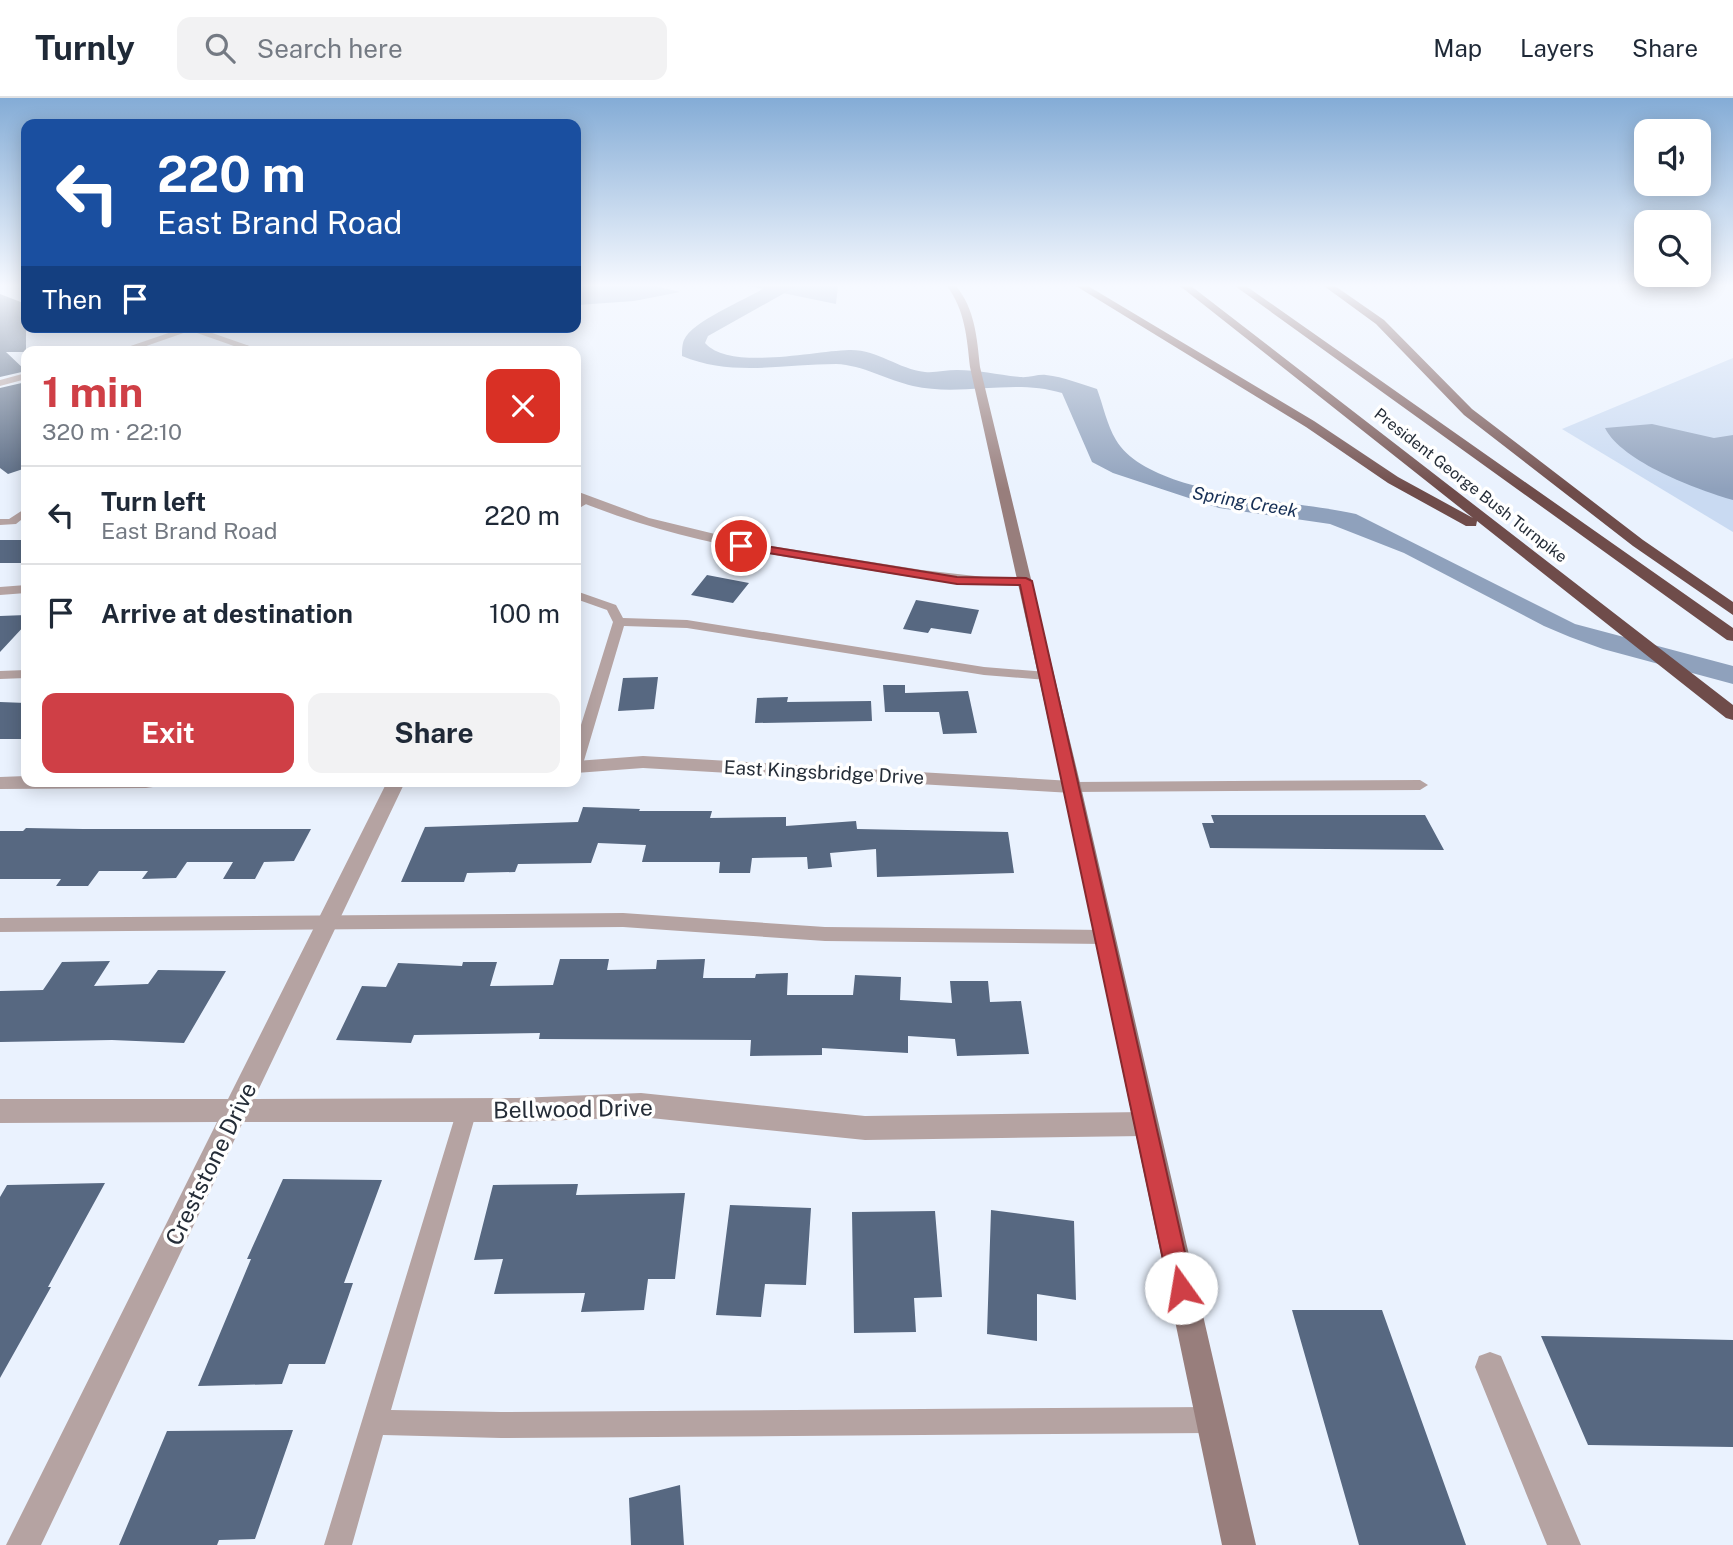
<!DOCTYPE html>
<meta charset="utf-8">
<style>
:root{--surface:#fff;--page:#f2f2f3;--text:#1f2937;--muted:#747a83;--line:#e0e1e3;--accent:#cf3f46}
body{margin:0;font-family:"Public Sans",sans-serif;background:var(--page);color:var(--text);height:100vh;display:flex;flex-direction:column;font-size:26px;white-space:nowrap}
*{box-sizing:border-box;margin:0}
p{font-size:23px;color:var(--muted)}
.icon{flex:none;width:38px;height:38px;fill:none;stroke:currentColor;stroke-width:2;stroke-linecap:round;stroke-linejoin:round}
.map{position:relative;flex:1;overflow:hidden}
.details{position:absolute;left:21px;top:248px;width:560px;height:441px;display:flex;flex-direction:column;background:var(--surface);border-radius:14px;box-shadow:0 4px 18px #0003}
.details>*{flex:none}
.top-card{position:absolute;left:21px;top:21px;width:560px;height:214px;border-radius:14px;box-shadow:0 4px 18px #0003;background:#1a4fa0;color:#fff;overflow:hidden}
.tools{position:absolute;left:1634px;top:21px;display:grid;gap:14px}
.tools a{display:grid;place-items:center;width:77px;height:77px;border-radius:14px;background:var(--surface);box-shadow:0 4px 18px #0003;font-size:35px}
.pin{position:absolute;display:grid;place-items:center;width:60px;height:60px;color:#fff;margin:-30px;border:4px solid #fff;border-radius:50%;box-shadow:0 2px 7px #0007}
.me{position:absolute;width:77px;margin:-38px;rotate:347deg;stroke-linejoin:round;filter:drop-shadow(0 0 5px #0008)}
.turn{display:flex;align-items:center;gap:24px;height:147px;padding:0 21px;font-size:32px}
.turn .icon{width:91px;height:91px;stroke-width:2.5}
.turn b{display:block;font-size:49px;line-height:60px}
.then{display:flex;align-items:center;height:66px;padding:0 21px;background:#0003;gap:14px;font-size:26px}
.round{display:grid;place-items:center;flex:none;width:74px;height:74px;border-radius:14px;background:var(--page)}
.summary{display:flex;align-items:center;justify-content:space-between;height:119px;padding:0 21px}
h1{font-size:42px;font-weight:700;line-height:52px;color:var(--accent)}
.action{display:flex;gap:14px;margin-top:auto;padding:14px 21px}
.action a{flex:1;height:80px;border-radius:14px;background:var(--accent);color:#fff;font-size:28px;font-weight:700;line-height:80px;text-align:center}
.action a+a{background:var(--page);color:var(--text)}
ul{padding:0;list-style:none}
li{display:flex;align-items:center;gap:21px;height:98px;padding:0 21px;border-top:2px solid var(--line)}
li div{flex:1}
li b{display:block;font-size:26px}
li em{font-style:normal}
header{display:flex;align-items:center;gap:42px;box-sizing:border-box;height:98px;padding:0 35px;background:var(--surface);border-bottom:2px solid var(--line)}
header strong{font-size:33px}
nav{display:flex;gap:38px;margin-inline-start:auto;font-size:24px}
.search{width:490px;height:63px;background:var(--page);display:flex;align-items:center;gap:18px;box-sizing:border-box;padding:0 24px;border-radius:14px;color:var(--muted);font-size:26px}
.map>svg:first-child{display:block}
.green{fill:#c9daf2}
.forest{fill:#9eb0cc}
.water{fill:#8fa1bc}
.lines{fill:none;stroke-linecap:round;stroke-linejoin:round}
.stream{stroke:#8fa1bc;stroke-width:4.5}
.building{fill:#576881}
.service{fill:#b5a3a2;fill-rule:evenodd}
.minor{fill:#b5a3a2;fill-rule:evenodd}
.tertiary{fill:#b5a3a2;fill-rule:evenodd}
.secondary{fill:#987e7c;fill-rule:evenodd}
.motorway{fill:#6f4c4a;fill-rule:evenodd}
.route{fill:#cf3f46;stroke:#87292e;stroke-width:2}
.labels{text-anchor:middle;stroke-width:7;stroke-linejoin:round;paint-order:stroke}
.far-street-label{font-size:16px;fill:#252d38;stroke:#fff}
.far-water-label{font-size:18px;font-style:italic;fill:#162f55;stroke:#fff}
.street-label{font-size:19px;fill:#252d38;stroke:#fff}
.near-street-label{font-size:23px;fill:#252d38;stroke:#fff}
</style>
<header>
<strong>Turnly</strong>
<div class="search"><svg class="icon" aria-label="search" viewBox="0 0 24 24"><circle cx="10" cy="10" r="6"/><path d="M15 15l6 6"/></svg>Search here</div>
<nav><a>Map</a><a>Layers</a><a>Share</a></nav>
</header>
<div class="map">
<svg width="1733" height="1447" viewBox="0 0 1733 1447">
<rect width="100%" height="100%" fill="#eaf2fe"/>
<path class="green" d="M 1733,260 L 1733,434 L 1562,331 Z"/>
<path class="forest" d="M 576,188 L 655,188 L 680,194 L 634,203 L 578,207 L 576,206 Z
M 748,188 L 838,188 L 836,206 Z"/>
<path class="water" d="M 767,188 L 797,188 L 708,238 L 705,245 C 730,273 813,253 849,252 C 877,251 898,271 925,274 C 935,275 946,272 957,272 C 978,272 999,277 1020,279 C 1029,280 1038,276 1046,277 C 1064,279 1081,286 1097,291 C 1103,307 1107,327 1116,342 C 1150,399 1297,402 1356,416 L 1575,526 L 1733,568 L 1733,586 L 1603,551 L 1570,539 L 1544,528 L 1404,455 L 1330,426 L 1219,410 L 1113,375 L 1092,364 L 1062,295 C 1013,280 962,299 913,288 C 887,282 863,267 836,266 C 783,266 732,279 682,258 C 682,254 682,246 684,242 C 693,222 747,202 767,188 Z
M 1652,326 L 1714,340 L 1733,337 L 1733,402 C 1698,392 1622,364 1605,330 Z"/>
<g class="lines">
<path class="stream" d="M 0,235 L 37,229"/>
</g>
<path class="building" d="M 0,196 L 26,206 L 26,254 L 6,254 L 26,273 L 0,279 Z
M 26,284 L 26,370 L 8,376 L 0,370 L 0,290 Z
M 0,442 L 26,442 L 26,465 L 0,465 Z
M 707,477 L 749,485 L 733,505 L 691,497 Z
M 916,502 L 979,512 L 971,536 L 931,530 L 928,535 L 903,531 Z
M 26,517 L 26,526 L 0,554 L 0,518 Z
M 658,579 L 654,611 L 618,613 L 623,580 Z
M 883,587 L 905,587 L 905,595 L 968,593 L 977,635 L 943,636 L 939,614 L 885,614 Z
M 788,599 L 787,604 L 871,603 L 872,623 L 755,625 L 757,600 Z
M 0,604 L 26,605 L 26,641 L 0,641 Z
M 583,709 L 640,711 L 639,713 L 712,713 L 710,720 L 786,719 L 786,728 L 856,723 L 857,731 L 1008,734 L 1014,775 L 877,779 L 876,751 L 830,755 L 832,769 L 808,771 L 807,759 L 752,760 L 750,775 L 719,775 L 720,764 L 642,764 L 646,747 L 598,745 L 591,765 L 518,766 L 515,774 L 467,775 L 464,784 L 401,784 L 425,729 L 578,724 Z
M 1211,717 L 1425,717 L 1444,752 L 1210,750 L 1202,725 L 1214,725 Z
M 26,730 L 83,731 L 311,731 L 294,763 L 264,764 L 255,781 L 223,781 L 233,764 L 187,764 L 176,780 L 142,781 L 148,773 L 99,773 L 88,788 L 56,788 L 61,781 L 0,781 L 0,733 L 23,733 Z
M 560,861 L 609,861 L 607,872 L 656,871 L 657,862 L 705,861 L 703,880 L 755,880 L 756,876 L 788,875 L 787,897 L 853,897 L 855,877 L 901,879 L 900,902 L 952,905 L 950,883 L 988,883 L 990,904 L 1021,903 L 1029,956 L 957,958 L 955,941 L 908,938 L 908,955 L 822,950 L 822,957 L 750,958 L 751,942 L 539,941 L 540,935 L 414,937 L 411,945 L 336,942 L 362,888 L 386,889 L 398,865 L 462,868 L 463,864 L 497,864 L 490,888 L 553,887 Z
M 110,863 L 94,888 L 148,886 L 158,872 L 226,873 L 184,945 L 112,942 L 0,944 L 0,893 L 43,892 L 62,864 Z
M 283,1081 L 382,1082 L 344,1185 L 353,1185 L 325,1266 L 289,1266 L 282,1286 L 198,1288 L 251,1161 L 247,1161 Z
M 105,1085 L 48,1189 L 51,1189 L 0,1280 L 0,1099 L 7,1087 Z
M 578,1086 L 576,1097 L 685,1095 L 675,1181 L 648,1181 L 644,1212 L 581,1214 L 585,1195 L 494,1196 L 503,1161 L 474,1162 L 493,1087 Z
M 730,1107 L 811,1110 L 806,1187 L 765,1186 L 761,1219 L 716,1217 Z
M 991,1112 L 1074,1123 L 1076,1202 L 1037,1196 L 1037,1243 L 987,1236 Z
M 935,1113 L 942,1199 L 914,1200 L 916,1234 L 854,1235 L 852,1114 Z
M 1292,1212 L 1382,1212 L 1466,1447 L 1359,1447 Z
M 1541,1238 L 1733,1242 L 1733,1349 L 1588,1347 Z
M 293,1332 L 255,1441 L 219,1442 L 217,1447 L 119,1447 L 167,1333 Z
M 680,1387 L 684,1447 L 631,1447 L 629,1400 Z"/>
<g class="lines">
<path class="service" d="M 247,247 L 250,251 L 229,254 L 230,252 Z
M 26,410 L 26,418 L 16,426 L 0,427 L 0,421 L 9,421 Z
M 576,493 L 616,507 L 623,520 L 687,522 L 984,569 L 1047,574 L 1054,578 L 1047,582 L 984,577 L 687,530 L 624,528 L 583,666 L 576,671 L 576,643 L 613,524 L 607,512 L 576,501 Z
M 26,572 L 26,580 L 0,581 L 0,573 Z
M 1420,682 L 1428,687 L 1420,692 L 1072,694 L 1064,689 L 1072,684 Z
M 623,815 L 825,829 L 1104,832 L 1110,834 L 1113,839 L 1110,844 L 1104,846 L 825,843 L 623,829 L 0,834 L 0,820 Z
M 467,1002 L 474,1005 L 477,1012 L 391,1312 L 501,1314 L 1211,1309 L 1220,1313 L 1224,1322 L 1220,1331 L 1211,1335 L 501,1340 L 383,1337 L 352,1447 L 324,1447 L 457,1012 L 460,1005 Z"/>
<path class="minor" d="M 186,229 L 195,231 L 129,254 L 113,254 Z
M 26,275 L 26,281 L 0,288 L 0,282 Z
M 587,398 L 593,402 L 576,412 L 576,403 Z
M 26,487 L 26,495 L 0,497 L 0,489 Z
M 387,684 L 405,684 L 254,1001 L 517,1000 L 641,995 L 865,1018 L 1144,1014 L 1153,1018 L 1157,1026 L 1153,1034 L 1144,1038 L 865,1042 L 641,1019 L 517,1024 L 243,1024 L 41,1447 L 6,1447 L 217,1024 L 0,1025 L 0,1001 L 228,1001 Z
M 1490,1254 L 1501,1258 L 1581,1447 L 1547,1447 L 1475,1269 L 1479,1258 Z"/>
<path class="tertiary" d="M 180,229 L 195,229 L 267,254 L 251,254 Z
M 576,393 L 649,420 L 752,445 L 922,472 L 984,479 L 1026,479 L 1033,483 L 1026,487 C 970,489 916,480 861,471 C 763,456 667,440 576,402 Z
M 643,658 L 1072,683 L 1079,684 L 1081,689 L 1079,694 L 1072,695 L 643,670 L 576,675 L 576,663 Z
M 26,678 L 26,684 L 155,684 L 153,689 L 146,690 L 0,691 L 0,679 Z"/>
<path class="secondary" d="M 947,188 L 956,188 C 975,211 977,240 980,269 L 1081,689 L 1256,1447 L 1222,1447 L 1063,689 L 970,269 C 967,240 965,212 947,188 Z"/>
<path class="motorway" d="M 1076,188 L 1088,188 L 1314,323 L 1398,379 L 1473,420 L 1180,188 L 1191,188 L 1733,607 L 1733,622 L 1726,620 L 1477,423 L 1476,428 L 1466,428 L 1388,385 L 1306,329 Z
M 1235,188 L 1246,188 L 1733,530 L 1733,543 L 1727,542 Z
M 1324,188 L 1335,188 L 1384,222 L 1472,311 L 1643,442 L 1733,504 L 1733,517 L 1633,448 L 1464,317 L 1376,226 Z"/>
</g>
<linearGradient id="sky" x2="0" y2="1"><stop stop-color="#84acd6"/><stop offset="0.48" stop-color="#f6f9ff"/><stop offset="1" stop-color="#f6f9ff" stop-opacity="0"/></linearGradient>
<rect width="1733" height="391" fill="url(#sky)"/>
<path class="route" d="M 741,444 L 957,479 L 1026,480 L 1032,483 L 1193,1190 L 1189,1198 L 1181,1201 L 1173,1198 L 1169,1190 L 1020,487 L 957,486 L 737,450 L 737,445 Z"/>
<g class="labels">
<g class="far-street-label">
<text transform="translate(1471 387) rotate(38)" y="6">President George Bush Turnpike</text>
</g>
<g class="far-water-label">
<text transform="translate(1245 404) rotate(10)" y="6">Spring Creek</text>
</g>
<g class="street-label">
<text transform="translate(824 674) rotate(3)" y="7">East Kingsbridge Drive</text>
</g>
<g class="near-street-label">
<text transform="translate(573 1011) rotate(-1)" y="8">Bellwood Drive</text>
<text transform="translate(211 1066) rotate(-64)" y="8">Creststone Drive</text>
</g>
</g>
</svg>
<div class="tools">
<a><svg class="icon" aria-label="sound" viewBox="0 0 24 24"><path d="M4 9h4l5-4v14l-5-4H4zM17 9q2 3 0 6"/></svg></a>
<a><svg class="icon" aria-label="search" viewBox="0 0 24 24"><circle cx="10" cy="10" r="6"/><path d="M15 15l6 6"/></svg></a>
</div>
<div class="pin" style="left:741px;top:448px;background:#d93025"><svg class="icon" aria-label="arrive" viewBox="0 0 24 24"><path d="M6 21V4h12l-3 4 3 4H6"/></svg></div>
<svg class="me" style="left:1181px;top:1190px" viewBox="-20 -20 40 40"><circle r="19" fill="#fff"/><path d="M0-13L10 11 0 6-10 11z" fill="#cf3f46"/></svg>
<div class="top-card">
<div class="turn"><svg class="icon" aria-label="left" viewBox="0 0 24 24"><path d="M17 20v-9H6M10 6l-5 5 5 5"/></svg><div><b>220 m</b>East Brand Road</div></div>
<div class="then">Then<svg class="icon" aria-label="arrive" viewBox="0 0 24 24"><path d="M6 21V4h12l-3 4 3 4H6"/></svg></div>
</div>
<section class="details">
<div class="summary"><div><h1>1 min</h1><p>320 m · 22:10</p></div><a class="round" style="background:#d93025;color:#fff"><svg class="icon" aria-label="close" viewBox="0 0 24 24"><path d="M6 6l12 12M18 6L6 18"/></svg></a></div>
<ul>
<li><svg class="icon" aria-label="left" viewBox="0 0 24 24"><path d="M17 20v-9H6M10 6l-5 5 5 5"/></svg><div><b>Turn left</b><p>East Brand Road</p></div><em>220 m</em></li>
<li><svg class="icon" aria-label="arrive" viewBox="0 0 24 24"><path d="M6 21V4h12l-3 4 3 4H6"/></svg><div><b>Arrive at destination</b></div><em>100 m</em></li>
</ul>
<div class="action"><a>Exit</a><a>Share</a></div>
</section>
</div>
